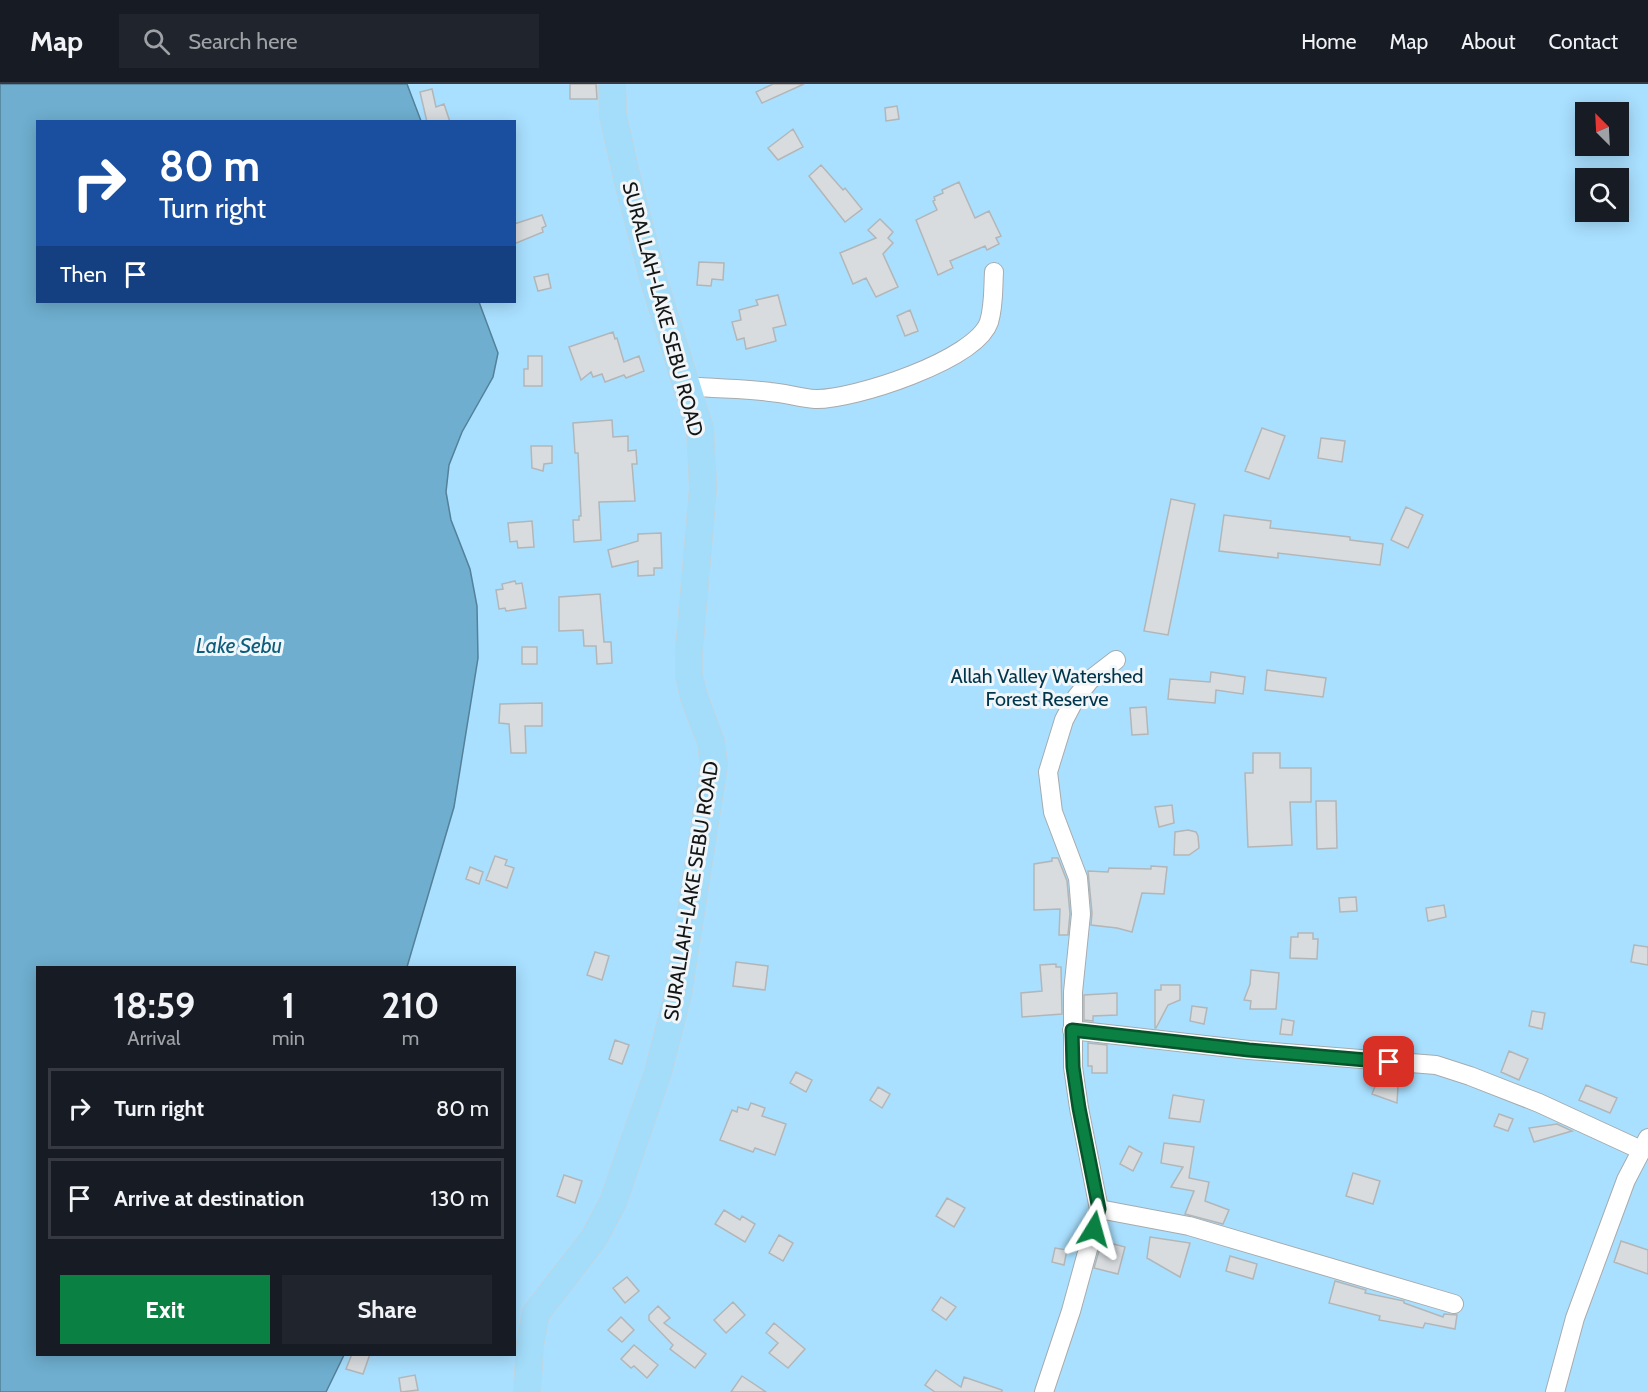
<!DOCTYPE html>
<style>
:root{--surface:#171b24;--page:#20242c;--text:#f1f3f6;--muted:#9ea1a6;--line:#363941;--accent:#0b8043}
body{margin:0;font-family:Cabin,sans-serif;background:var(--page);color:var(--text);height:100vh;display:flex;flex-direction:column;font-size:22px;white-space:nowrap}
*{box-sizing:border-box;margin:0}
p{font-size:20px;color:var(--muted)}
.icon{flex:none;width:33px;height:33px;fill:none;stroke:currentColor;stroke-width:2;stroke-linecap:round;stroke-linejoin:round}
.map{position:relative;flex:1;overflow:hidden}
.sheet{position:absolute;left:36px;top:882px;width:480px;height:390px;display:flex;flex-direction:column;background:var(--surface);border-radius:0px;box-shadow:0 3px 15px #0003}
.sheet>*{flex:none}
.banner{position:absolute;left:36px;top:36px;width:480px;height:183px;border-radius:0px;box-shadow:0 3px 15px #0003;background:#1a4fa0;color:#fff;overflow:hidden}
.needle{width:39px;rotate:336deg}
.buttons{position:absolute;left:1575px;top:18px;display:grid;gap:12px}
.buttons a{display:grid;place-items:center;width:54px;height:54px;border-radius:0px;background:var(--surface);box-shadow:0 3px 15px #0003;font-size:30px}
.pin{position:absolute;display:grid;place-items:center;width:51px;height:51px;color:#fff;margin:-26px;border-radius:12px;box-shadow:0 3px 9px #0006}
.me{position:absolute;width:66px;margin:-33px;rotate:8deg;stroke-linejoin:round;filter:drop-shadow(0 0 4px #0008)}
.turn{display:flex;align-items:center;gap:21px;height:126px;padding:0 24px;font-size:27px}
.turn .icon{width:78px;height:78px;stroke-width:2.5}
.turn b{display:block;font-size:42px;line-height:51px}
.then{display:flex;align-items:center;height:57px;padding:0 24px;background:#0003;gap:12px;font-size:22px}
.eta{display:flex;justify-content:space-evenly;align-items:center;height:102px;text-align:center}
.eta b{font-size:36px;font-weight:800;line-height:42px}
.action{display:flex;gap:12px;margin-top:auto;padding:12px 24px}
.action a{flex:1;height:69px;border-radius:0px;background:var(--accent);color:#fff;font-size:24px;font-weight:800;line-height:69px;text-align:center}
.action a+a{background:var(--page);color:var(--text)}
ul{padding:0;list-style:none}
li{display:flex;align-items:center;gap:18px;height:81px;margin:0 12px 9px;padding:0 12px;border:3px solid var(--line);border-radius:0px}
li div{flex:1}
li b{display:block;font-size:22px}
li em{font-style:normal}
header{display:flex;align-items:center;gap:36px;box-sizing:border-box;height:84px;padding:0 30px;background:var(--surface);border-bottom:2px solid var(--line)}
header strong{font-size:28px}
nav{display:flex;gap:33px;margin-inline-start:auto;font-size:21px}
.search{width:420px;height:54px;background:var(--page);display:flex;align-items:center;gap:15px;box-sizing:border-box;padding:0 21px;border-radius:0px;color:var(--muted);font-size:22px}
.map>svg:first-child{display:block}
.green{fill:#a9e0ff;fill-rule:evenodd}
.water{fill:#6faecf;stroke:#548098;stroke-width:1.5}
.building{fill:#d8dcde;stroke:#b2b6b8;stroke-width:1.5}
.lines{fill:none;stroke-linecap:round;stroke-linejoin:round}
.street-casing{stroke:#a7abad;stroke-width:20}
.primary-casing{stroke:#d0d0d0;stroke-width:28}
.street{stroke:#fff;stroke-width:18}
.primary{stroke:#a3ddfa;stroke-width:27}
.route-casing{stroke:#07532c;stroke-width:15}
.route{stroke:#0b8043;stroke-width:10}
.labels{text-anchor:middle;stroke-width:6;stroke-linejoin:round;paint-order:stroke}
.street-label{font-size:20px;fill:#141616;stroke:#f2f6f8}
.park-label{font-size:20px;fill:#00364d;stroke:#f2f6f8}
.water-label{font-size:21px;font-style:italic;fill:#0a5d7e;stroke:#f2f6f8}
</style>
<header>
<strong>Map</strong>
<div class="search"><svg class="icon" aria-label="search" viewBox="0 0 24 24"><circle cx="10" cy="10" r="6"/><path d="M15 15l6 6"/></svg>Search here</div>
<nav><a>Home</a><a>Map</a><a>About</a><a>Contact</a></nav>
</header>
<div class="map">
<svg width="1648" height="1308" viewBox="0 0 1648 1308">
<rect width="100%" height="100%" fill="#f2f6f8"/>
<path class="green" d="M 0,0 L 1648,0 L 1648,1308 L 0,1308 ZM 1586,28 L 1618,28 L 1618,62 L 1586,62 ZM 38,38 L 514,38 L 514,218 L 38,218 ZM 1586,94 L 1618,94 L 1618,128 L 1586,128 ZM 38,884 L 514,884 L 514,1270 L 38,1270 Z"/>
<path class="water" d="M 0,0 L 407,0 L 421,37 L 38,38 L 38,218 L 479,218 L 498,269 L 493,293 L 462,348 L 449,381 L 446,408 L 451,436 L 470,485 L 477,522 L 478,574 L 454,723 L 407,883 L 38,884 L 38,1270 L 344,1271 L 326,1308 L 0,1308 Z"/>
<path class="building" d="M 570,0 L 596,0 L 597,15 L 570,15 Z
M 773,0 L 804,0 L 762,19 L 756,8 Z
M 432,5 L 436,23 L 444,20 L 450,38 L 427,38 L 420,8 Z
M 897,22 L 899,35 L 886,37 L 885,24 Z
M 793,45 L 803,63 L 778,76 L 768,64 Z
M 821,81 L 843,106 L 845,104 L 862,125 L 845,138 L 809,92 Z
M 959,98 L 975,134 L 989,127 L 1001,152 L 996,154 L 999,160 L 987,166 L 985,162 L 950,177 L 953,184 L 938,191 L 916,136 L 937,126 L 933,117 L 935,116 L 934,113 L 943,109 L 942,106 Z
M 542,131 L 546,142 L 542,144 L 543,148 L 514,160 L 514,140 Z
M 880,135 L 893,148 L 888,154 L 893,159 L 883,170 L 898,203 L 876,213 L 866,194 L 853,200 L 840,169 L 876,154 L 868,146 Z
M 699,178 L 724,179 L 723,196 L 712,195 L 711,202 L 697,201 Z
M 548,190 L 551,204 L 538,207 L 534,193 Z
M 778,211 L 786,241 L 773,244 L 776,257 L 746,265 L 744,254 L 737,256 L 732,238 L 741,236 L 739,226 L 758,221 L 756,216 Z
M 910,226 L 918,247 L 905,252 L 897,232 Z
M 613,248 L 615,255 L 617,254 L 624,278 L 639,272 L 644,287 L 626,294 L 624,291 L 605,298 L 602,290 L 593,293 L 591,288 L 581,296 L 569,263 Z
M 528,272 L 542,272 L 542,302 L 524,302 L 524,285 L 528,285 Z
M 612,336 L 613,353 L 628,352 L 628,367 L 636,366 L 637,380 L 632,380 L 635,417 L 599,418 L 601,456 L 574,458 L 573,436 L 579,436 L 579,432 L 581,432 L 578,369 L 575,369 L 573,339 Z
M 1262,344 L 1285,352 L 1269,395 L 1245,387 Z
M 1321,354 L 1345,357 L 1342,378 L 1318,374 Z
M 531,362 L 552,362 L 552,379 L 544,380 L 543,387 L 532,384 Z
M 1171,415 L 1195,420 L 1168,551 L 1144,547 Z
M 1406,423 L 1423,431 L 1408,464 L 1391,456 Z
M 1224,431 L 1271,437 L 1270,444 L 1350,453 L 1350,456 L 1383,460 L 1380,481 L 1278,469 L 1278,474 L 1219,467 Z
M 532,437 L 534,463 L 518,464 L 517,457 L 510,458 L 508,439 Z
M 661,449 L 662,484 L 654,484 L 654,491 L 638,492 L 638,477 L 612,483 L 608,466 L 638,457 L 638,450 Z
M 515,497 L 516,500 L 522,499 L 526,524 L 506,527 L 505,524 L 499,525 L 496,506 L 503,505 L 502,500 Z
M 600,510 L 604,558 L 611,558 L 612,579 L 597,580 L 596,562 L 584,562 L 583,546 L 559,547 L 559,513 Z
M 522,563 L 537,563 L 537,580 L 522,580 Z
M 1267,586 L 1326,594 L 1323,613 L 1265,606 Z
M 1211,588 L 1245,593 L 1243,610 L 1216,606 L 1215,619 L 1168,615 L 1170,595 L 1210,598 Z
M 542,619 L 542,642 L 525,642 L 526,669 L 511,669 L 509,640 L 499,639 L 500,620 Z
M 1146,623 L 1148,650 L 1132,651 L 1130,624 Z
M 1253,669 L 1280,669 L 1280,684 L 1311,684 L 1311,718 L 1290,718 L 1292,761 L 1248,763 L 1245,689 L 1253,689 Z
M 1316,717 L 1336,717 L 1337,764 L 1317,765 Z
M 1172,721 L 1174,739 L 1159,743 L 1155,723 Z
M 1188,746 L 1196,748 L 1198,752 L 1199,764 L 1189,771 L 1174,771 L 1175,748 Z
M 495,772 L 507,776 L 505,781 L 514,784 L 507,804 L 486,796 Z
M 1052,774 L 1058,774 L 1067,797 L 1070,830 L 1068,851 L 1059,851 L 1060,825 L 1034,826 L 1034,780 L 1052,777 Z
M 1151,782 L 1167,783 L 1164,810 L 1142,809 L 1132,848 L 1117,844 L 1091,841 L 1092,829 L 1088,787 L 1108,788 L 1109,784 L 1151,785 Z
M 470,783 L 483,788 L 479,800 L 466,795 Z
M 1356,813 L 1357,827 L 1340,828 L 1339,814 Z
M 1444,821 L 1446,833 L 1428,837 L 1426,824 Z
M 1298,849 L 1313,849 L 1313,855 L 1318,855 L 1317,875 L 1290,874 L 1291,853 L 1298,853 Z
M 1634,861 L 1648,863 L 1648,881 L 1631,878 Z
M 595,868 L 609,872 L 602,896 L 587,891 Z
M 736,878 L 768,882 L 765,906 L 733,902 Z
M 1056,880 L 1056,883 L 1061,883 L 1062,930 L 1022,933 L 1021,909 L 1042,907 L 1040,881 Z
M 1251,886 L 1279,889 L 1276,925 L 1250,925 L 1251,917 L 1244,916 L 1250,900 Z
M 1161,901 L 1180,901 L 1180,916 L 1168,921 L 1156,944 L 1155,944 L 1155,906 L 1161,906 Z
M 1117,909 L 1117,931 L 1093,932 L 1093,937 L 1084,936 L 1084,911 Z
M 1192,922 L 1207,924 L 1204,940 L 1190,937 Z
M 1532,927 L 1545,929 L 1542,945 L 1529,942 Z
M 1282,935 L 1294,937 L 1292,951 L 1280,950 Z
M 615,956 L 629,961 L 622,980 L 609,975 Z
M 1088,959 L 1107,961 L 1107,989 L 1092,989 L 1092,982 L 1088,982 Z
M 1509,967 L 1528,975 L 1519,996 L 1501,988 Z
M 796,988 L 812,996 L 806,1008 L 790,999 Z
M 1378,995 L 1398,1002 L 1397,1019 L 1372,1010 Z
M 1586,1001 L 1617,1014 L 1610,1029 L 1579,1016 Z
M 878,1003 L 890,1010 L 882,1024 L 870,1016 Z
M 1173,1011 L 1204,1016 L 1200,1038 L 1169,1034 Z
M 751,1019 L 765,1024 L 762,1032 L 786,1040 L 775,1071 L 755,1064 L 753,1068 L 720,1056 L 732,1026 L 737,1028 L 738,1023 L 748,1026 Z
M 1499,1030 L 1513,1035 L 1508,1047 L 1494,1042 Z
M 1557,1040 L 1572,1047 L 1534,1058 L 1529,1044 Z
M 1164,1059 L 1194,1063 L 1189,1094 L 1209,1098 L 1205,1117 L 1229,1126 L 1223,1140 L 1185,1130 L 1194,1107 L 1171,1103 L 1183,1083 L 1161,1079 Z
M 1129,1062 L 1142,1069 L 1133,1087 L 1120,1080 Z
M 1353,1089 L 1380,1097 L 1373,1120 L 1346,1112 Z
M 564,1091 L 582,1097 L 575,1119 L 557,1112 Z
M 947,1114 L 965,1124 L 954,1143 L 936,1132 Z
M 724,1126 L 740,1136 L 742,1132 L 755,1140 L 745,1158 L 715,1140 Z
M 779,1151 L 793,1159 L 783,1177 L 769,1169 Z
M 1150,1153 L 1190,1159 L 1180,1193 L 1147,1174 Z
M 1102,1157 L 1125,1163 L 1118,1190 L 1094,1184 Z
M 1621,1157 L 1648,1166 L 1648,1190 L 1614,1178 Z
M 1055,1164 L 1067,1166 L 1064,1181 L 1052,1178 Z
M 1230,1172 L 1257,1180 L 1253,1195 L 1226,1187 Z
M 627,1193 L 639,1207 L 625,1219 L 613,1204 Z
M 1335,1197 L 1366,1206 L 1365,1209 L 1404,1217 L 1404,1219 L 1443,1233 L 1444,1230 L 1457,1231 L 1455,1245 L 1425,1239 L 1423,1244 L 1379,1236 L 1380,1232 L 1329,1219 Z
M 941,1213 L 956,1223 L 946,1236 L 932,1226 Z
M 733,1218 L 745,1231 L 726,1249 L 714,1236 Z
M 658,1222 L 670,1234 L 664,1239 L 706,1270 L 695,1284 L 670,1265 L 673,1261 L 649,1236 L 649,1231 Z
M 621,1233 L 634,1246 L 622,1258 L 608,1246 Z
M 774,1239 L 805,1265 L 788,1284 L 769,1269 L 778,1259 L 766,1249 Z
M 634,1261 L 658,1281 L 647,1294 L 634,1282 L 631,1284 L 621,1275 Z
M 352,1270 L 370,1270 L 363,1290 L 346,1285 Z
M 936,1286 L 961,1303 L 964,1293 L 1002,1306 L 1002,1308 L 935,1308 L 925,1301 Z
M 415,1291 L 418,1306 L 401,1308 L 399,1294 Z
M 742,1292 L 766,1308 L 731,1308 Z"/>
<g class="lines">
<g class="street-casing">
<path id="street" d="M 688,302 C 715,305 743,304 770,308 C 785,309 800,314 815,315 C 853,316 976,276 989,238 C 994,222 993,204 994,188
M 1072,946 L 1249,966 L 1436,981 L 1470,992 L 1539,1019 L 1641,1066
M 1099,1125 L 1189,1142 L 1454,1220
M 1044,1308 L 1071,1227 L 1099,1125 L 1079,1024 L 1073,983 L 1073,908 L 1081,830 L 1078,794 L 1053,728 L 1048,688 L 1064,636 L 1075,615 L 1090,596 L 1116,576
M 1555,1308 L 1575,1234 L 1626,1096 L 1648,1054"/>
</g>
<g class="primary-casing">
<path id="primary" d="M 527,1308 L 530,1261 L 536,1229 L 594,1154 L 613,1118 L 658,988 L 678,910 L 714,681 L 711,658 L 694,613 L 689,592 L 689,567 L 703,404 L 700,345 L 653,194 L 627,94 L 613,32 L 612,0"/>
</g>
<use href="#street" class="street"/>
<use href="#primary" class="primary"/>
</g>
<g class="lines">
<g class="route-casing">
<path id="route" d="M 1094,1145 L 1099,1125 L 1079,1024 L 1073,983 L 1072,946 L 1249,966 L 1389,978"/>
</g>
<use href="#route" class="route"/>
</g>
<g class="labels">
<g class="street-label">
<text transform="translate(663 225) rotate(75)" y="7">SURALLAH-LAKE SEBU ROAD</text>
<text transform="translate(691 807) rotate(-81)" y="7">SURALLAH-LAKE SEBU ROAD</text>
</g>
<g class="park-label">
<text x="1047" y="599">Allah Valley Watershed<tspan x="1047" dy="23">Forest Reserve</tspan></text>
</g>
<g class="water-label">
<text x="239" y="569">Lake Sebu</text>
</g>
</g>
</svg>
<div class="buttons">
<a><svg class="needle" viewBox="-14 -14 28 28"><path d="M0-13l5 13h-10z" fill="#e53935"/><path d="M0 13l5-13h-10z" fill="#9ea1a6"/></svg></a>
<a><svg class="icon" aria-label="search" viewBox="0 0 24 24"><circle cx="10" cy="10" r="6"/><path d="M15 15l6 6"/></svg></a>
</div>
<div class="pin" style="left:1389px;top:978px;background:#d93025"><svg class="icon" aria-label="arrive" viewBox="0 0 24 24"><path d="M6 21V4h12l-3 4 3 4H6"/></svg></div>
<svg class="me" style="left:1094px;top:1145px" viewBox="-20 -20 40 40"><path d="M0-17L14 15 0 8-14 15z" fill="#0b8043" stroke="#fff" stroke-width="4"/></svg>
<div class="banner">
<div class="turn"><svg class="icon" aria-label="right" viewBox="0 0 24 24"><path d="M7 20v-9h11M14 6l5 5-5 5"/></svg><div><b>80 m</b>Turn right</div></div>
<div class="then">Then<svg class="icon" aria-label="arrive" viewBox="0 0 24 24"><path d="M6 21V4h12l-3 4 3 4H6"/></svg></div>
</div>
<section class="sheet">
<div class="eta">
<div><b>18:59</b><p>Arrival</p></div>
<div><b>1</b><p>min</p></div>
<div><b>210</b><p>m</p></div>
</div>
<ul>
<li><svg class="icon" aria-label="right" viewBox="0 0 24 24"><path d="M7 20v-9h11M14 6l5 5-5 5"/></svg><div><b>Turn right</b></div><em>80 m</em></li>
<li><svg class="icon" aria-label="arrive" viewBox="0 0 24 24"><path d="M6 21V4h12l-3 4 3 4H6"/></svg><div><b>Arrive at destination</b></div><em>130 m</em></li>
</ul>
<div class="action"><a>Exit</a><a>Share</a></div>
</section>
</div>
